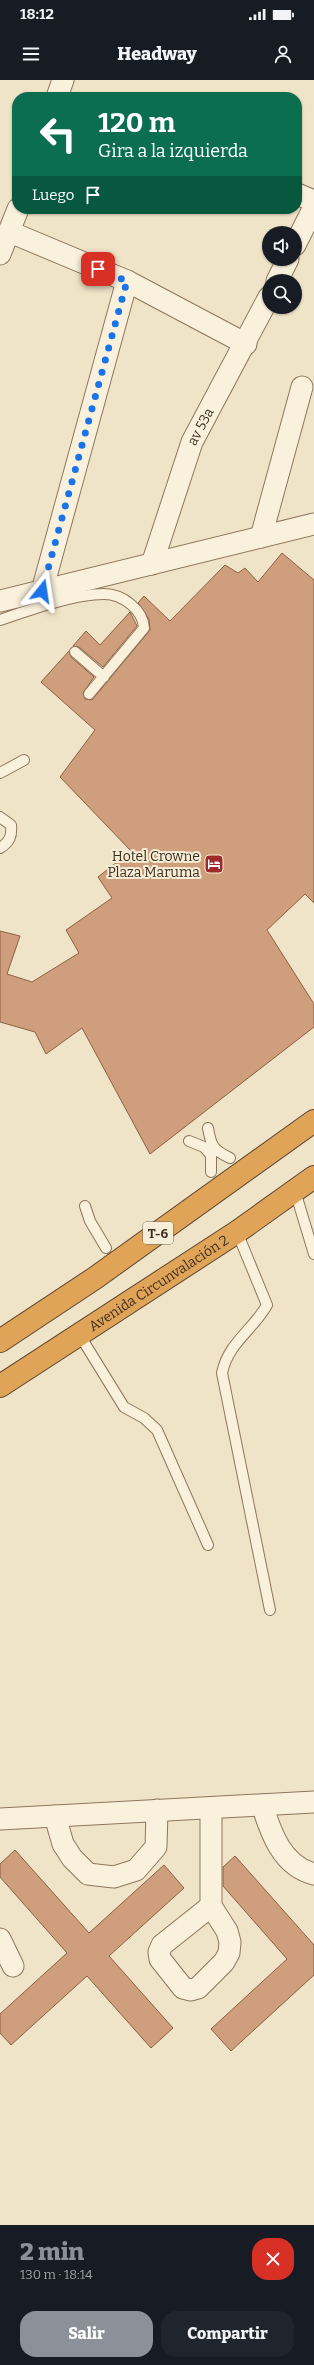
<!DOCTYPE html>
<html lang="es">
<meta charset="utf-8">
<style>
:root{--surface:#171b24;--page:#20242c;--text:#f1f3f6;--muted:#9ea1a6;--accent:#8c9099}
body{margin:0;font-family:Bitter,serif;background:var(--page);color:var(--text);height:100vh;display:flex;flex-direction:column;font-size:15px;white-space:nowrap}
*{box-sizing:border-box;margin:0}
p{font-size:13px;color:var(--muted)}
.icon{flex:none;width:22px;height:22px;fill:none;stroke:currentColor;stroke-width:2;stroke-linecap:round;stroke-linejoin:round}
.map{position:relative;height:2145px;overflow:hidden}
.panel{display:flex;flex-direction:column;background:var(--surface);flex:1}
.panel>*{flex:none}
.guide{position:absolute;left:12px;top:12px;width:290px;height:122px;border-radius:16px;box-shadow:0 1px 3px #0004;background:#0b6e4f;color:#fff;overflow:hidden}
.buttons{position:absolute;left:262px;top:146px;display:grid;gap:8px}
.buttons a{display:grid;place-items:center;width:40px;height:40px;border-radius:50%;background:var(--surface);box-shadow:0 1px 3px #0004;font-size:20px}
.pin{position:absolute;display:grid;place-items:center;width:34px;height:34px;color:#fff;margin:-17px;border-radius:8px;box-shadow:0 2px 6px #0006}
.me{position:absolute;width:44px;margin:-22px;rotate:15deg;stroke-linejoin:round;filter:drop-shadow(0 0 3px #0008)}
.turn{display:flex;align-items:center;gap:14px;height:84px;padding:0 20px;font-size:18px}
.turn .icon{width:52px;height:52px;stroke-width:2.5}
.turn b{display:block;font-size:28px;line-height:34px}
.then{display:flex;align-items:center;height:38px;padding:0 20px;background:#0003;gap:8px;font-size:15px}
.round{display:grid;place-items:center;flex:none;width:42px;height:42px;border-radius:16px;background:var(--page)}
.headline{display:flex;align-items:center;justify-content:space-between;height:68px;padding:0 20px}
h1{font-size:24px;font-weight:800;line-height:30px;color:var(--accent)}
.button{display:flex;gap:8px;margin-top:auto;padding:8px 20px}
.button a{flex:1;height:46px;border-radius:16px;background:var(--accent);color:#fff;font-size:16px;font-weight:800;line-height:46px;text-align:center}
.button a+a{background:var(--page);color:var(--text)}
.status{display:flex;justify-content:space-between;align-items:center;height:28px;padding:0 20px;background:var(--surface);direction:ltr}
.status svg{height:11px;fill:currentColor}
header{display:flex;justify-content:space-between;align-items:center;height:52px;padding:0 20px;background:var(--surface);font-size:18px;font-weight:800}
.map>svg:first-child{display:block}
.building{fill:#cf9f7d;stroke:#8d5f41}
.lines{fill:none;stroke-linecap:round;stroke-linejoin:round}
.lane-casing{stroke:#8d765c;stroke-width:12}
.street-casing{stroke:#8d765c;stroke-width:23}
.highway-casing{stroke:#5b4430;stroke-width:24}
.lane{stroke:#faf1dc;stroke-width:10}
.street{stroke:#faf1dc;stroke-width:21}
.highway{stroke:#e0a458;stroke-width:22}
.route{stroke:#1a73e8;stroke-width:7;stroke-dasharray:0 12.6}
.labels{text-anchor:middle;stroke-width:4;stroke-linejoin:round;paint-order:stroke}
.shield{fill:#f7eed8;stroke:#756857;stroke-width:1}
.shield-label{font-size:13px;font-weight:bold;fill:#3d2e20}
.street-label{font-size:14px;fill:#3d2e20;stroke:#f7eed8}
.poi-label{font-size:14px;fill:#3d2e20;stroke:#f7eed8;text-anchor:end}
</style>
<div class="status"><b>18:12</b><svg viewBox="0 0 49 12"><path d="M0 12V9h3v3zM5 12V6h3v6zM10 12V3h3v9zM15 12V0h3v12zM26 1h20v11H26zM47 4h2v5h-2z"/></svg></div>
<header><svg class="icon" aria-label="menu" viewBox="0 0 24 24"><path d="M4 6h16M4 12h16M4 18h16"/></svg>Headway<svg class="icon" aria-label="person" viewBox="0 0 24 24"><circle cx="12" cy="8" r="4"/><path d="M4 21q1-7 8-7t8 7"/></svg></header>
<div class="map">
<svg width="314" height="2145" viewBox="0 0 314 2145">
<rect width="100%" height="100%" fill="#f0e4c8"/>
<path class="building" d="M 282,473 L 314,500 L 314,823 L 305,814 L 267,850 L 314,924 L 314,947 L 150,1074 L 82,948 L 46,974 L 35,952 L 0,942 L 0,851 L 20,856 L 7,894 L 32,902 L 79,873 L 66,850 L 112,818 L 98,797 L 131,771 L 60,697 L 95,650 L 41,602 L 69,571 L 71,577 L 94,597 L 83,613 L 85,619 L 92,620 L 150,550 L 149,539 L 138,523 L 144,516 L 170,541 L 225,485 L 238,493 L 245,488 L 258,502 Z
M 130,532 L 137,546 L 103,587 L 79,567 L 73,566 L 86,551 L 100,565 Z
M 15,1770 L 89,1853 L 164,1785 L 184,1808 L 109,1876 L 173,1948 L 151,1968 L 87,1896 L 11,1965 L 0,1953 L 0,1934 L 67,1873 L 0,1797 L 0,1784 Z
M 235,1776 L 314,1865 L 314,1895 L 231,1971 L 211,1949 L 287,1879 L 223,1806 L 223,1787 Z"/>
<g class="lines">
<g class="lane-casing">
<path id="lane" d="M 0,540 C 29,530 74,514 104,514 C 123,514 143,530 144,548 L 89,614
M 75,572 L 104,597
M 0,693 L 24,680
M 0,737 L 11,745 C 12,756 10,762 0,768
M 208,1048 C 211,1066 213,1070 230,1078
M 189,1061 L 204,1067 L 211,1075 L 211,1092
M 295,1111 L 314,1174
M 85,1126 L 90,1141 L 106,1168
M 237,1152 L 267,1225 C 253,1250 228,1263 222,1293 L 270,1530
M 79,1254 L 124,1327 L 144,1338 L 157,1350 L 208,1465"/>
</g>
<g class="street-casing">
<g id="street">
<path d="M 57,17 L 63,0"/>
<path d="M 297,114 L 314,121"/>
<path d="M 10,152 L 127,201 L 246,264"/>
<path d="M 295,165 L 314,127"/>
<path d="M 0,174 L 18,129"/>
<path d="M 277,201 L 288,179"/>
<path d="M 261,457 L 302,307"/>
<path id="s1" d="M 152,484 L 192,362 L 269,217"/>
<path d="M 42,511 L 127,201"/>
<path d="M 0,521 L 314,444"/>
<path d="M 262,1725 C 271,1753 282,1786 314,1794"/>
<path d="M 55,1736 L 63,1764 L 72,1778 L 88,1794 L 114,1797 L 136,1790 L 156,1767 L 157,1730"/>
<path d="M 0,1739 L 314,1722"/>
<path d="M 211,1826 L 162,1865 L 159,1872 L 160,1879 L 183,1908 L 191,1910 L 198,1908 L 224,1882 L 229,1873 L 230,1862 L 227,1851 L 211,1826 L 211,1728"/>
<path d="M 0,1859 L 13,1886"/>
</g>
</g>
<g class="highway-casing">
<g id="highway">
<path d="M 0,1261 L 95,1198 L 314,1041"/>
<path id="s2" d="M 0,1306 L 237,1152 L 314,1097"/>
</g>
</g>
<use href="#lane" class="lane"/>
<use href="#street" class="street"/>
<use href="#highway" class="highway"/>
</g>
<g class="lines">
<path class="route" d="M 42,511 L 127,201 L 98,189"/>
</g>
<defs>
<g id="hotel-square" transform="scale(1)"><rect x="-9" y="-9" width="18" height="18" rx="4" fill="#9e2a2b" stroke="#f7eed8"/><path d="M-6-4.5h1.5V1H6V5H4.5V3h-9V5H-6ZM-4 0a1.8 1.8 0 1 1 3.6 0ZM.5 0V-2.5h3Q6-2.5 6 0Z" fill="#fff"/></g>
</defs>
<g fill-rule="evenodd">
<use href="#hotel-square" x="214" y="784"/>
</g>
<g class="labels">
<rect class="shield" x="143" y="1142" width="30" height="22" rx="3"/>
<g class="shield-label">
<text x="158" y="1158">T-6</text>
</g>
<g class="street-label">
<text dy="5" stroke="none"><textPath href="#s1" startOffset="146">av 53a</textPath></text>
<text dy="5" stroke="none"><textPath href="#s2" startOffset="189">Avenida Circunvalación 2</textPath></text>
</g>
<g class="poi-label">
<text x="200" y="781">Hotel Crowne<tspan x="200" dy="16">Plaza Maruma</tspan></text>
</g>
</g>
</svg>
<div class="buttons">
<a><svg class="icon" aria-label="sound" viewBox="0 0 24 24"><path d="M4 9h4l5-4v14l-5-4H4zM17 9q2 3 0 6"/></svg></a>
<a><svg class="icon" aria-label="search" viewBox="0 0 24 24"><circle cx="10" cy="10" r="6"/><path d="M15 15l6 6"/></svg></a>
</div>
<div class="pin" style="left:98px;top:189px;background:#d93025"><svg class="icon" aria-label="arrive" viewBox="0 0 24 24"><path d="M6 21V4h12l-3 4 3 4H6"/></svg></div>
<svg class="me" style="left:42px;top:511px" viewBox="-20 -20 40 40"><path d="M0-17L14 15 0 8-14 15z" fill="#1a73e8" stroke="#fff" stroke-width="4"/></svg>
<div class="guide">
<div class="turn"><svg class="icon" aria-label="left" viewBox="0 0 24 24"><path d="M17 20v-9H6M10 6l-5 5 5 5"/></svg><div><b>120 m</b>Gira a la izquierda</div></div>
<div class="then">Luego<svg class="icon" aria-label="arrive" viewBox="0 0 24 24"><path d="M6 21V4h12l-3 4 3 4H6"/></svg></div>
</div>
</div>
<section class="panel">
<div class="headline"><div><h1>2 min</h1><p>130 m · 18:14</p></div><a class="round" style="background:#d93025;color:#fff"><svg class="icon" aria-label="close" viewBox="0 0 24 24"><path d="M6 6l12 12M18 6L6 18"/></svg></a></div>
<div class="button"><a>Salir</a><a>Compartir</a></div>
</section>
